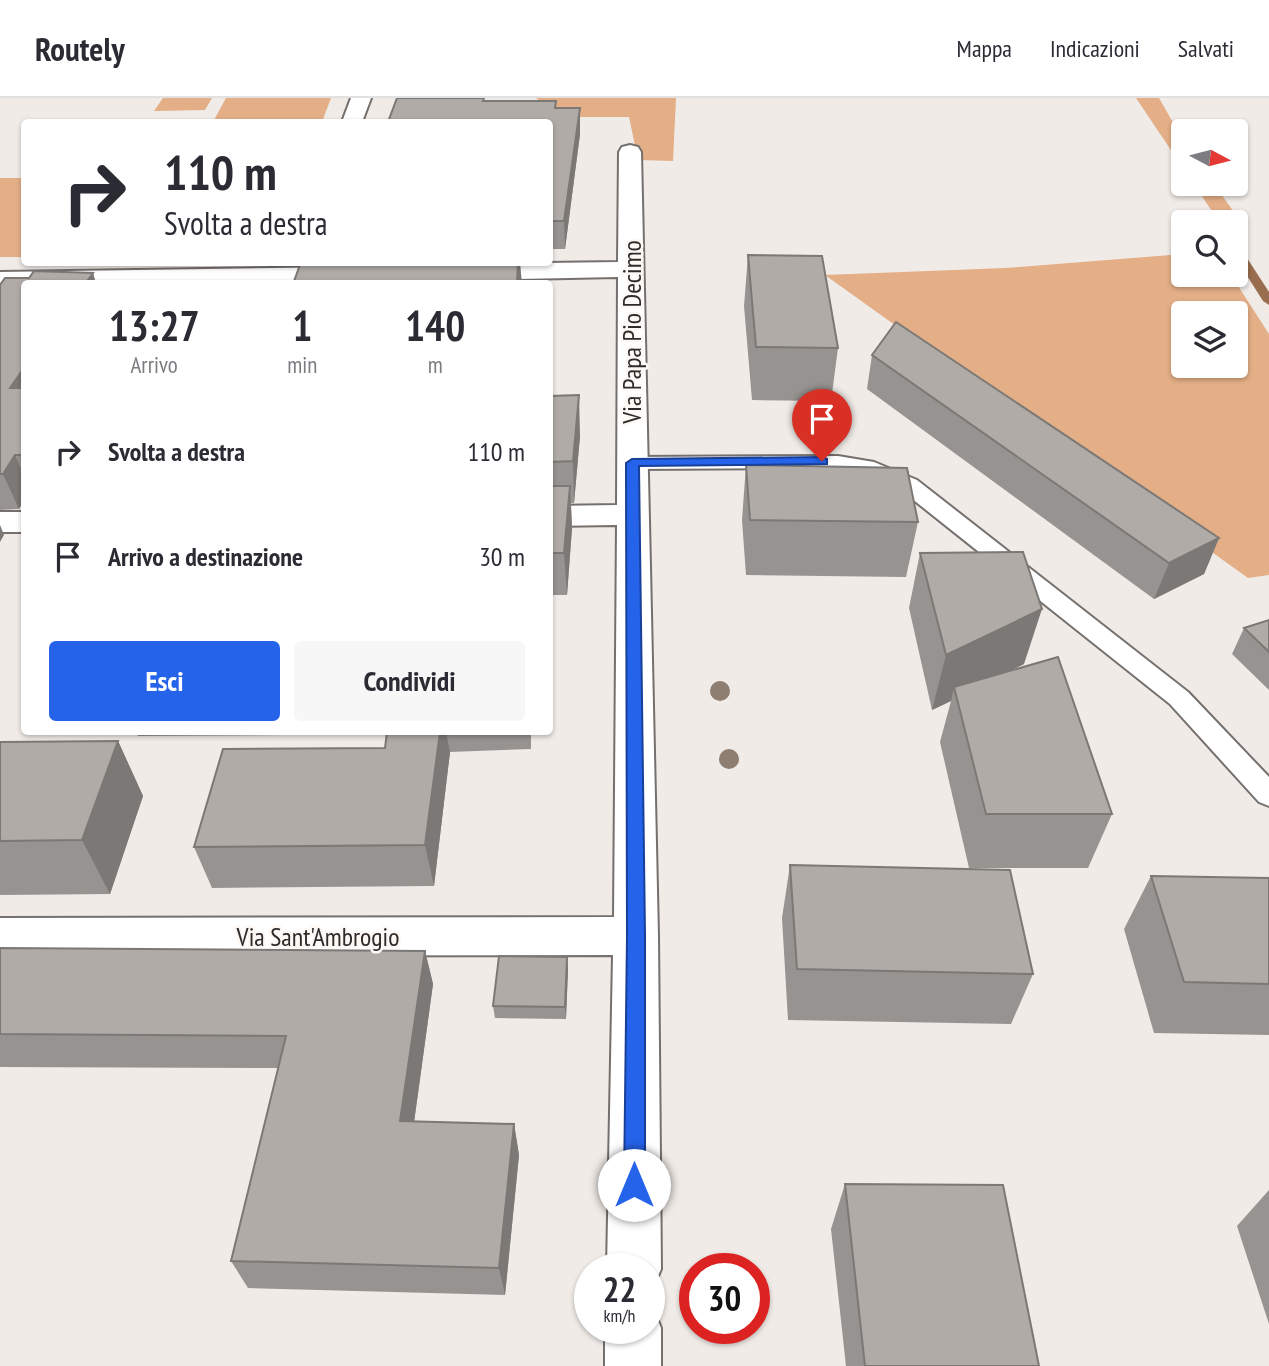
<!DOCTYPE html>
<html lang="it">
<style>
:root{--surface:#fff;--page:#f7f7f7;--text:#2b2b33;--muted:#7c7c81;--line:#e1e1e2;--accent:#2563eb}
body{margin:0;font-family:"PT Sans Narrow",sans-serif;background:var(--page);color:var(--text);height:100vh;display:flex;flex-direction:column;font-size:26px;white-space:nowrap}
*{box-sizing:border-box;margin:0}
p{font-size:23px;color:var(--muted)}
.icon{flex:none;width:38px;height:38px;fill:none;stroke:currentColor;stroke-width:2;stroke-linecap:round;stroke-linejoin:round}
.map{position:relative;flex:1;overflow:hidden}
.panel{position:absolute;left:21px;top:182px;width:532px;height:455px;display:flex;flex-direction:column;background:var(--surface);border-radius:7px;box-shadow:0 2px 5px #0004}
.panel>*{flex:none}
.banner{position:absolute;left:21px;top:21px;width:532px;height:147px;border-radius:7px;box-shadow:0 2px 5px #0004;background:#fff;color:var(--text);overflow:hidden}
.needle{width:46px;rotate:97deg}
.buttons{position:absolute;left:1171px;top:21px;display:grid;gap:14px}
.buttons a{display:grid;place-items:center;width:77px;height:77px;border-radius:7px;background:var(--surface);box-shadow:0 2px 5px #0004;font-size:35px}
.speed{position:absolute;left:574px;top:1155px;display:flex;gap:14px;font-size:35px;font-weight:700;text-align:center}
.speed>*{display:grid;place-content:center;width:91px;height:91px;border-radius:50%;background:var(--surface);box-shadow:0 2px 5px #0004;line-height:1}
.speed small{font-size:18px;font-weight:400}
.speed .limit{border:10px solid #d22;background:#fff;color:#111}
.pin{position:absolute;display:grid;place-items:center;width:60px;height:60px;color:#fff;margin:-72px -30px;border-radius:50% 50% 50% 0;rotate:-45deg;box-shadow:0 0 7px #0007}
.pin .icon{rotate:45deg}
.me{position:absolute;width:77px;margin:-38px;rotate:0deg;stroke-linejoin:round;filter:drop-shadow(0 0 5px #0008)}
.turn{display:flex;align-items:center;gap:24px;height:147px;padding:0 28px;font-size:32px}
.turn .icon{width:91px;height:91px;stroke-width:2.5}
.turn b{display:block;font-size:49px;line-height:60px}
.eta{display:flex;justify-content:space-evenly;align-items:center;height:119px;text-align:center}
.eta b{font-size:42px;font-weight:700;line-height:49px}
.primary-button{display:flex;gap:14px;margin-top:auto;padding:14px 28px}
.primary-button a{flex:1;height:80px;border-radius:7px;background:var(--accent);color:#fff;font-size:28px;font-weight:700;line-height:80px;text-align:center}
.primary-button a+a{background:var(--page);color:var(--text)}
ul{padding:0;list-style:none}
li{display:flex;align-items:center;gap:21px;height:105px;padding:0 28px}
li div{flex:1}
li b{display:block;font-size:26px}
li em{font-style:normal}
header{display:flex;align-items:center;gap:42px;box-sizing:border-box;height:98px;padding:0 35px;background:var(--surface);border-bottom:2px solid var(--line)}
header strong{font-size:33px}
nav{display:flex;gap:38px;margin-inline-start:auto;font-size:24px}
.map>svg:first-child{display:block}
.green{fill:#e4af87;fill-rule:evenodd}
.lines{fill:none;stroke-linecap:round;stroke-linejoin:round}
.stream{fill:#986e4e;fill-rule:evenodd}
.service-casing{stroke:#75706d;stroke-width:4}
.minor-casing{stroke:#75706d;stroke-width:4}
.service{fill:#fff;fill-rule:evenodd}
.minor{fill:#fff;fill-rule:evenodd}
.tree{fill:#8e7e71}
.wall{fill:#979390}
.shaded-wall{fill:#7b7875}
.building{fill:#b0aba7;stroke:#7b7875;stroke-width:2}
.route{fill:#2563eb;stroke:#184099;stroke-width:2}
.labels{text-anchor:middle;stroke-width:5;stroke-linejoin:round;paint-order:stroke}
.street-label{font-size:26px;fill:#2e2c2b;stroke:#fdf8f4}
</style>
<header>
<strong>Routely</strong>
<nav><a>Mappa</a><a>Indicazioni</a><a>Salvati</a></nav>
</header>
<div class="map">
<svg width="1269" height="1268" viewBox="0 0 1269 1268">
<rect width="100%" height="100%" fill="#f0ebe7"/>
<path class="green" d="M 163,0 L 212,0 L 205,12 L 154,13 Z
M 226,0 L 331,0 L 322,24 L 213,24 Z
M 536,0 L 676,0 L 673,63 L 638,62 L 629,19 L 561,19 Z
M 1136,0 L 1159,0 L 1183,42 L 1183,70 Z
M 0,80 L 24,80 L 24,159 L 0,159 Z
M 1194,86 L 1214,86 L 1248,134 L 1236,143 L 1236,124 L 1219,124 Z
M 1183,156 L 1183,177 L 1231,177 L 1269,236 L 1269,477 L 1248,480 L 825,177 L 1005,170 ZM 1183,215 L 1236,215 L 1236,268 L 1183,268 Z"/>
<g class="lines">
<path class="stream" d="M 1239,160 L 1247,160 L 1269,194 L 1269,207 L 1263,203 L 1237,162 Z"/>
<g class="service-casing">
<path id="service" d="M 838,358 L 874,364 L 917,382 L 1188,594 L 1269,679 L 1269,708 L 1259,704 L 1170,606 L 901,392 L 862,374 L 838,370 L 633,371 L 626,369 L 623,365 L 626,361 L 633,359 Z"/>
</g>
<g class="minor-casing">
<path id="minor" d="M 351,0 L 371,0 L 362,24 L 342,24 Z
M 630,47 L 638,49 L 641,54 L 658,838 L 661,1171 L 653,1190 L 649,1192 L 649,1171 L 607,1171 L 613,857 L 0,858 L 0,820 L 614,819 L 617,427 L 550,428 L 550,408 L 617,407 L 618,179 L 470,182 L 461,179 L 457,174 L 461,169 L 470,166 L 618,164 L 619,54 L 622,49 Z
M 347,169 L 356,172 L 360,177 L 356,182 L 285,186 L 24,186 L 24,189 L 0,190 L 0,174 Z
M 0,414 L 24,414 L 24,434 L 0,434 Z
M 649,1209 L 653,1210 L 661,1230 L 661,1268 L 605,1268 L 605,1230 L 649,1230 Z"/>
</g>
<use href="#service" class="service"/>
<use href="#minor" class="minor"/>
</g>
<g class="tree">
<circle cx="720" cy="593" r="10"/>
<circle cx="729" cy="661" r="10"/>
</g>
<path class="wall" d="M 491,3 L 556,10 L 580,10 L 580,36 L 565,151 L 550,151 L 550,24 Z
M 748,157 L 838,250 L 831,303 L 752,302 L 744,208 Z
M 93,175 L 96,186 L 24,186 L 24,402 L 19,411 L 0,412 L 0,187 Z
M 872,257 L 1219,440 L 1204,476 L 1154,501 L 867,291 Z
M 550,298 L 580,338 L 574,405 L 571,405 L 572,430 L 567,497 L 550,497 Z
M 746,367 L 918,424 L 906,479 L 746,477 L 742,422 Z
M 920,455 L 1024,566 L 1011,572 L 1112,716 L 1088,770 L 969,770 L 940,644 L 951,603 L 932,612 L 909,510 Z
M 1269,522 L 1269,592 L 1232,556 L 1244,530 Z
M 136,634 L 283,634 L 282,637 L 138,638 Z
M 387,634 L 531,634 L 531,651 L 450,654 L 434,788 L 212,790 L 194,749 L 385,650 Z
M 118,643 L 143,698 L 110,796 L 0,797 L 0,644 Z
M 790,767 L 1033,876 L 1011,926 L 788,922 L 782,820 Z
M 1151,778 L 1269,780 L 1269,937 L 1154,935 L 1124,831 Z
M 0,850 L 425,853 L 433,886 L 414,1024 L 514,1026 L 519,1057 L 505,1197 L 248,1190 L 231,1163 L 279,970 L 0,969 Z
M 567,859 L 568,871 L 566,921 L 495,920 L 493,908 Z
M 845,1086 L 1039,1268 L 846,1268 L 831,1131 Z
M 1269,1092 L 1269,1226 L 1237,1128 Z"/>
<path class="shaded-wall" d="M 580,10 L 580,36 L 565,151 L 564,123 Z
M 518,164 L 520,164 L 522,186 L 517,186 Z
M 93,175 L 96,186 L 85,186 Z
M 24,270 L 24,325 L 10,290 Z
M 579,297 L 580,338 L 574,405 L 573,363 Z
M 15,357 L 24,378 L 24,402 L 19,411 L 3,376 Z
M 570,388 L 572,430 L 567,497 L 564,455 Z
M 0,427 L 4,437 L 0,444 Z
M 1219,440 L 1204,476 L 1154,501 L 1169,465 Z
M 1042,511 L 1024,566 L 957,600 L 954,589 L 951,603 L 932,612 L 946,557 Z
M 440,634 L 446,634 L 450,654 L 434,788 L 425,747 Z
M 118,643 L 143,698 L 110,796 L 82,742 Z
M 425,853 L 433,886 L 410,1054 L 400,1023 Z
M 567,859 L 568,871 L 566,921 L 565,909 Z
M 514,1026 L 519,1057 L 505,1197 L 499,1170 Z"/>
<path class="building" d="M 397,0 L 484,0 L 483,3 L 556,3 L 555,10 L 580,10 L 564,123 L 550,123 L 550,24 L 388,24 Z
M 748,157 L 822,158 L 838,250 L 756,249 Z
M 301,164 L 518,164 L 517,186 L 293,186 Z
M 34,173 L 93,175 L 85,186 L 24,186 L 24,270 L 10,290 L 24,290 L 24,357 L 15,357 L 3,376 L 0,376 L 0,187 L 5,180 L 29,180 Z
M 896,224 L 1219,440 L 1169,465 L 872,257 Z
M 579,297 L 573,363 L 550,364 L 550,298 Z
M 746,367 L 907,370 L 918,424 L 750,422 Z
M 550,388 L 570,388 L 564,455 L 550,455 Z
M 1023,454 L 1042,511 L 946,557 L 920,455 Z
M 1269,522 L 1269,554 L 1244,530 Z
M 1058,559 L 1112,716 L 986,716 L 954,589 Z
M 387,634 L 440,634 L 425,747 L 194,749 L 223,651 L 385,650 Z
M 118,643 L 82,742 L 0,743 L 0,644 Z
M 790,767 L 1010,772 L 1033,876 L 797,871 Z
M 1151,778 L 1269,780 L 1269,886 L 1184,884 Z
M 0,850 L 425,853 L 400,1023 L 514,1026 L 499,1170 L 231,1163 L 286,938 L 0,936 Z
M 499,858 L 567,859 L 565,909 L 493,908 Z
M 845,1086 L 1003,1087 L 1039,1268 L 865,1268 Z"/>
<path class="route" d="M 822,359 L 827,361 L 827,366 L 639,368 L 645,838 L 645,1087 L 642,1095 L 634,1098 L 627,1095 L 624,1087 L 627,838 L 626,365 L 632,361 Z"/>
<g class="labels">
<g class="street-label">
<text transform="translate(632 234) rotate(-90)" y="9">Via Papa Pio Decimo</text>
<text x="318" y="848">Via Sant'Ambrogio</text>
</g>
</g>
</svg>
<div class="buttons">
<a><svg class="needle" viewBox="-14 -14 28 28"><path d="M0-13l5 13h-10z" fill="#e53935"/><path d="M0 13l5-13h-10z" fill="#7c7c81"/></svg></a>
<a><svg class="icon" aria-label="search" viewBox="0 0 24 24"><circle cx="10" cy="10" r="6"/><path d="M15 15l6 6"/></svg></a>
<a><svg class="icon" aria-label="layers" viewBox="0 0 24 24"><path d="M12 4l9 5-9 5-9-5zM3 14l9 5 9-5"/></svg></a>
</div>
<div class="speed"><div>22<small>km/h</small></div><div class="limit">30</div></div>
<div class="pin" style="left:822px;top:363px;background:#d93025"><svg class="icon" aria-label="arrive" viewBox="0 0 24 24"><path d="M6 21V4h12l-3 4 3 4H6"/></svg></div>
<svg class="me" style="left:634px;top:1087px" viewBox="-20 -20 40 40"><circle r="19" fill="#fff"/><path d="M0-13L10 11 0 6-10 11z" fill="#2563eb"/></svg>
<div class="banner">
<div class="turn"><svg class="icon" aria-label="right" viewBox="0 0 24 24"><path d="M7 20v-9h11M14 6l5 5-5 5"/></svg><div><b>110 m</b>Svolta a destra</div></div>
</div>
<section class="panel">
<div class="eta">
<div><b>13:27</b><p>Arrivo</p></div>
<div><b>1</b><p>min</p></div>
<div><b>140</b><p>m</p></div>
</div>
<ul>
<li><svg class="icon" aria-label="right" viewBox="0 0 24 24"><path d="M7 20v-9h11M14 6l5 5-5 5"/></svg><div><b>Svolta a destra</b></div><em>110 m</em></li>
<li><svg class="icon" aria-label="arrive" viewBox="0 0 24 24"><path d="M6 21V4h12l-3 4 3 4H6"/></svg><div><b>Arrivo a destinazione</b></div><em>30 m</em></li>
</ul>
<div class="primary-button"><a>Esci</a><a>Condividi</a></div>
</section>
</div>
